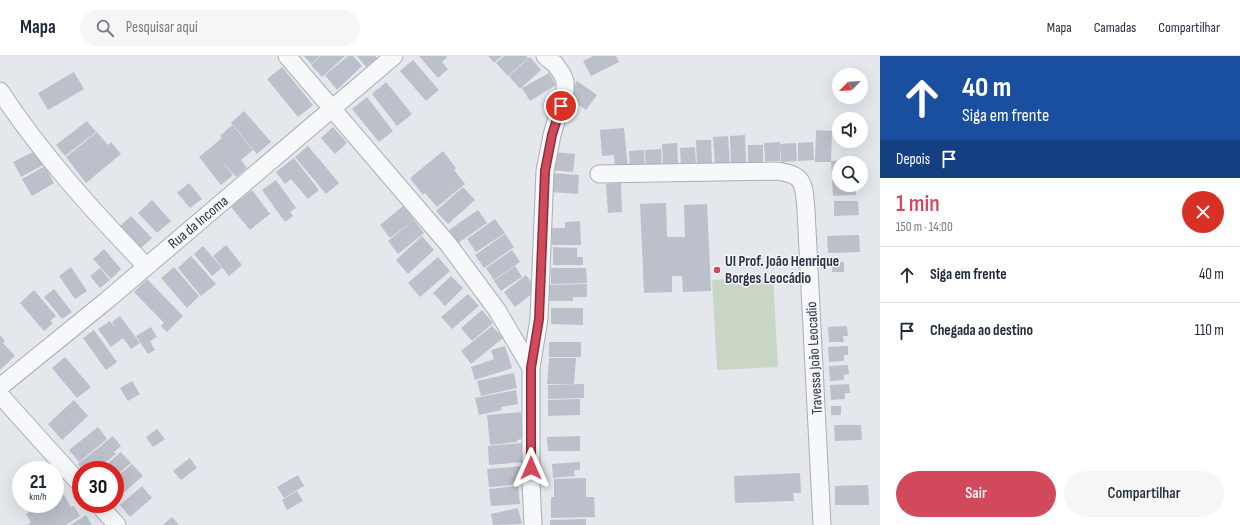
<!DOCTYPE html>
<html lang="pt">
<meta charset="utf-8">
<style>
:root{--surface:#fff;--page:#f6f6f7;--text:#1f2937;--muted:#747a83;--line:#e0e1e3;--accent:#d1495b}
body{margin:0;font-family:"Sofia Sans Condensed",sans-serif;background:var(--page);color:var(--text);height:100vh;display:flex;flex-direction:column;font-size:15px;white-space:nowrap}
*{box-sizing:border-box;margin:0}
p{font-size:13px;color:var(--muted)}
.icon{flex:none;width:22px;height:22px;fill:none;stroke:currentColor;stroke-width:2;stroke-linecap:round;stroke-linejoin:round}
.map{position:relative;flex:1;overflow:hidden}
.side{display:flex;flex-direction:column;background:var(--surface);width:360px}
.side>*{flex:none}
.hud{background:#1a4fa0;color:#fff;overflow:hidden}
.needle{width:26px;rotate:245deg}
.buttons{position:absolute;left:832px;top:12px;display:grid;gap:8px}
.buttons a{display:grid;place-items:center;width:36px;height:36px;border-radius:50%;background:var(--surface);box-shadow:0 4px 16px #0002;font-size:20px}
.speed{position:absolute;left:12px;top:405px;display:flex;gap:8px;font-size:20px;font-weight:700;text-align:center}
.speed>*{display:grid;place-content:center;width:52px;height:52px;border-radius:50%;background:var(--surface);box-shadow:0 4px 16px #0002;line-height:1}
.speed small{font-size:10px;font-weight:400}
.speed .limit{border:6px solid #d22;background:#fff;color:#111}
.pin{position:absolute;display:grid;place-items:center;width:34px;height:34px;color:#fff;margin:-17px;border:2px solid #fff;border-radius:50%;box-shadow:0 1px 4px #0007}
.me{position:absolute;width:44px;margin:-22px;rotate:0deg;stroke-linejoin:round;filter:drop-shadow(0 0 3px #0008)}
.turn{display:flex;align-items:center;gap:14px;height:84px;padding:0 16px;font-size:18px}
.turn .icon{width:52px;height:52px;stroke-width:2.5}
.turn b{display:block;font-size:28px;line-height:34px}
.then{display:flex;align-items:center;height:38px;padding:0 16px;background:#0003;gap:8px;font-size:15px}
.round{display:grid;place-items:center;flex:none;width:42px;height:42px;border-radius:21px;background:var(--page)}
.overview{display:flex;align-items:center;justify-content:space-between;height:68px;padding:0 16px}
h1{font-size:24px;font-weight:600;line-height:30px;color:var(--accent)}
.cta{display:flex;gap:8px;margin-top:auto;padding:8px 16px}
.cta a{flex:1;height:46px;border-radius:24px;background:var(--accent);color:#fff;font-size:16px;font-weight:600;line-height:46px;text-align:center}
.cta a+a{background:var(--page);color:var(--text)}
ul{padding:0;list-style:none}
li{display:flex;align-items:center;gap:12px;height:56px;padding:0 16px;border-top:1px solid var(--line)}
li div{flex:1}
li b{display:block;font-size:15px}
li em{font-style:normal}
header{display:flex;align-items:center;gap:24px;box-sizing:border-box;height:56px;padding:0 20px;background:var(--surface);border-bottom:1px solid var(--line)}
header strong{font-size:19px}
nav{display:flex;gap:22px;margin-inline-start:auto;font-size:14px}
.search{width:280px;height:36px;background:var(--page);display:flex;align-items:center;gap:10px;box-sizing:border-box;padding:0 14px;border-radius:22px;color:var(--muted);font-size:15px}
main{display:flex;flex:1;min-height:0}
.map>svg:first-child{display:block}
.green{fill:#c9d6c5}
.building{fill:#bbc0ca}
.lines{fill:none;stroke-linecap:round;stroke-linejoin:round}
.minor-casing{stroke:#a9aeb7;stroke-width:19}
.minor{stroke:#f7f8fa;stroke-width:17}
.route-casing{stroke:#882f3b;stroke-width:10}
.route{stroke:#d1495b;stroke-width:7}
.poi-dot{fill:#d1495b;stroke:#f4f6f9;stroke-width:1.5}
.labels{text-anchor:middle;stroke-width:3;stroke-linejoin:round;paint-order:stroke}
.street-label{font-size:15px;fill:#2b3445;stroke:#f4f6f9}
.poi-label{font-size:15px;font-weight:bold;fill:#2b3445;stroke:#f4f6f9;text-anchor:start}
</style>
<header>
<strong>Mapa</strong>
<div class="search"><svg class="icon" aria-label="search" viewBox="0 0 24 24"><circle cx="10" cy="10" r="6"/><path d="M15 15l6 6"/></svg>Pesquisar aqui</div>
<nav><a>Mapa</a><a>Camadas</a><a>Compartilhar</a></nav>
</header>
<main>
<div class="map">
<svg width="880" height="469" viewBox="0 0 880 469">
<rect width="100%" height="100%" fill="#e4e7ec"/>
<path class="green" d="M 773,221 L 778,311 L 717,314 L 712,224 Z"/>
<path class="building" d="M 304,0 L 320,0 L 311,8 Z
M 321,0 L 345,0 L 322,21 L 311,9 Z
M 348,0 L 353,0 L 362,10 L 337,34 L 325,19 Z
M 357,0 L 376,0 L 377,2 L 366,11 Z
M 419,0 L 446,0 L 447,1 L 442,6 L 448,13 L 438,22 Z
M 488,0 L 502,0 L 494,7 Z
M 504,0 L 526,0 L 528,2 L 508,20 L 496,7 Z
M 593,0 L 616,0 L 619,6 L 591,20 L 583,5 Z
M 530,1 L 541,14 L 520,33 L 509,20 Z
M 413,4 L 439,34 L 426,45 L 400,15 Z
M 282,11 L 313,49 L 298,61 L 267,23 Z
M 74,16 L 84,33 L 48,54 L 38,37 Z
M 549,17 L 556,29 L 530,45 L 522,32 Z
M 577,25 L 597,39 L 586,54 L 567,40 Z
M 386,26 L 412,58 L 397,70 L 372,38 Z
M 367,41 L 393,75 L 379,86 L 352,53 Z
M 244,55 L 271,86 L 257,98 L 231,67 Z
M 87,65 L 96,76 L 65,100 L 56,89 Z
M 232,69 L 253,94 L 241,104 L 247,112 L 236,121 L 221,104 L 233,119 L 221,129 L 199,101 L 222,82 L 220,80 Z
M 333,71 L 347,87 L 335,98 L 321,82 Z
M 624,72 L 628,112 L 615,113 L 614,99 L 602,100 L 600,74 Z
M 816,74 L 832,75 L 831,106 L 815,106 Z
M 97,76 L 108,89 L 111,86 L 121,98 L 86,127 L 66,101 Z
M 745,79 L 746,107 L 731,107 L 730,80 Z
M 728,80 L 730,108 L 715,108 L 713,81 Z
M 696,84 L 711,84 L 712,108 L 697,109 Z
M 780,86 L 780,105 L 765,105 L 764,87 Z
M 813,86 L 814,104 L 798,105 L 798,87 Z
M 677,87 L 678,109 L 663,110 L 662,88 Z
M 796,87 L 797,105 L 781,106 L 780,88 Z
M 748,89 L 763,89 L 763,107 L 748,108 Z
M 308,90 L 339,127 L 326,138 L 295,101 Z
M 695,91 L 696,110 L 681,110 L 680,92 Z
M 661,93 L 662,112 L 646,112 L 645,94 Z
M 37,94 L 45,108 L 21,121 L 13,106 Z
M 644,94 L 645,113 L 630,114 L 629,95 Z
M 443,95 L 456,112 L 454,114 L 465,128 L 437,151 L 425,137 L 423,139 L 410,122 Z
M 551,96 L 575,98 L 573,116 L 550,114 Z
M 294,102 L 319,134 L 308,143 L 291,123 L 285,128 L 276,116 Z
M 849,104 L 849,107 L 839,107 L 839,120 L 832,121 L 831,105 Z
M 45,110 L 54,127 L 32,140 L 22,123 Z
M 550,117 L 579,119 L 578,138 L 549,136 Z
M 276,124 L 296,152 L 290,156 L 293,160 L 285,166 L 262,134 Z
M 832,124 L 839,124 L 839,129 L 852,129 L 852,131 L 856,132 L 856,139 L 833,140 Z
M 189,127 L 202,143 L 190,152 L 177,137 Z
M 621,127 L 622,156 L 608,157 L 606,128 Z
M 463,131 L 475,144 L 448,168 L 436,155 Z
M 252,134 L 270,158 L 250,174 L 231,151 Z
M 152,144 L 171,165 L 157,177 L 138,157 Z
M 834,145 L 858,145 L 859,159 L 834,160 Z
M 666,147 L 667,181 L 685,181 L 684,149 L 707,148 L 711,235 L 683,236 L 682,220 L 672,220 L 672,236 L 644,237 L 640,148 Z
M 403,150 L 414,164 L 390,182 L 380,169 Z
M 478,154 L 487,167 L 458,187 L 449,174 Z
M 131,160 L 152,182 L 141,192 L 120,170 Z
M 495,163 L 505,177 L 476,196 L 467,183 Z
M 414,164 L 424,177 L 398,198 L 388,185 Z
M 580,165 L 581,189 L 552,189 L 552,172 L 565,172 L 565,166 Z
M 505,178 L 514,191 L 484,212 L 475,199 Z
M 859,179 L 860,196 L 828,197 L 827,180 Z
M 422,180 L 434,194 L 408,218 L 396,204 Z
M 226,189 L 242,209 L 229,220 L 213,200 Z
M 203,190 L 222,212 L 212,220 L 194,198 Z
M 553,191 L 577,192 L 577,201 L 583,201 L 583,209 L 553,209 Z
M 104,193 L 121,213 L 111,223 L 93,203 Z
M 512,194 L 520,206 L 494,224 L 486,212 Z
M 191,200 L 216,228 L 201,240 L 178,212 Z
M 438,201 L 450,215 L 420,241 L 408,227 Z
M 832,205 L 844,206 L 844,216 L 832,216 Z
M 515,210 L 522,221 L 501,235 L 494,225 Z
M 71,211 L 87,235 L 75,243 L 59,220 Z
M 174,211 L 199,240 L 187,252 L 161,222 Z
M 100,212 L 110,224 L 100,232 L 90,220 Z
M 551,212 L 586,212 L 587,227 L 551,228 Z
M 526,219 L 537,234 L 515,251 L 504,236 Z
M 451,220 L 463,232 L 445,250 L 433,237 Z
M 147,223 L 183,260 L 167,276 L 161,270 L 164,267 L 134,236 Z
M 587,228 L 587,241 L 573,241 L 573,245 L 549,245 L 549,229 Z
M 54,233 L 72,256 L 62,263 L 44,241 Z
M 34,234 L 56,260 L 50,265 L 53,267 L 44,275 L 20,247 Z
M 468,238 L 479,250 L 452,273 L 441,261 Z
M 551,252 L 583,252 L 583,269 L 551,268 Z
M 482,254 L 493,267 L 472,285 L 461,272 Z
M 120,260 L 140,287 L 131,293 L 123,282 L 111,291 L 98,273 L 110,265 L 116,273 L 112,266 Z
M 492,270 L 503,282 L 471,308 L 461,295 Z
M 847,270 L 848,280 L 843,280 L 844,286 L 829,286 L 828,271 Z
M 151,271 L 157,281 L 150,285 L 155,294 L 148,298 L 136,280 Z
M 94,274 L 117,306 L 106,314 L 83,282 Z
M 0,279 L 5,285 L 3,287 L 15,300 L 0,314 Z
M 549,286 L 581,286 L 581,301 L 549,301 Z
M 505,290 L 512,312 L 475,324 L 471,311 L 494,303 L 491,294 Z
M 848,290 L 848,299 L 844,299 L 844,305 L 829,306 L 828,291 Z
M 65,301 L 91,331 L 77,342 L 52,312 Z
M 549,302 L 576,302 L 574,328 L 547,328 Z
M 848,309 L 849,318 L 844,319 L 844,324 L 830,325 L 829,310 Z
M 514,317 L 517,332 L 481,340 L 477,325 Z
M 132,325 L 140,338 L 128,345 L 120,332 Z
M 579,328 L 584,328 L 584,342 L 548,343 L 548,329 Z
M 849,328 L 850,337 L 845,337 L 845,343 L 831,344 L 830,329 Z
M 516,334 L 518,348 L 501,351 L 502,354 L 479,359 L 475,342 Z
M 580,343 L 580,359 L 548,360 L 548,344 Z
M 74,344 L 88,360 L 62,384 L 48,368 Z
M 831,350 L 841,350 L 841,359 L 831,359 Z
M 521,356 L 523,383 L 517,384 L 517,386 L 490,389 L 487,359 Z
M 834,369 L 861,369 L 862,384 L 835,385 Z
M 98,371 L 107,383 L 79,406 L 69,394 Z
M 157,373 L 165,383 L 153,391 L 146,381 Z
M 113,380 L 121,390 L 114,396 L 116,398 L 96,414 L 82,414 L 78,408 Z
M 580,380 L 580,395 L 548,395 L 547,381 Z
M 522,387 L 524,406 L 489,409 L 488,390 Z
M 121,396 L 131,407 L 115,420 L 115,414 L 100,414 Z
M 190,402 L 197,412 L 181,424 L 173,415 Z
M 580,406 L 580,414 L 574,414 L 575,420 L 553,422 L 552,408 Z
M 132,408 L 143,420 L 115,444 L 115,422 Z
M 525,410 L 526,428 L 489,431 L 487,413 Z
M 800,417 L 801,437 L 793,437 L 794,445 L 735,447 L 734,420 Z
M 298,419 L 304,430 L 284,442 L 277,431 Z
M 586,422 L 586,441 L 594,441 L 595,461 L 551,462 L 551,441 L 554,441 L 554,423 Z
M 868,429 L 869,449 L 835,449 L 835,430 Z
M 142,430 L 152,442 L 130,461 L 120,449 Z
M 518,430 L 520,448 L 491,450 L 489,433 Z
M 297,435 L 303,445 L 287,454 L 282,444 Z
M 62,436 L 71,451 L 74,450 L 80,460 L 66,469 L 29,469 L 28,468 L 31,466 L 26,458 L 42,448 L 55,448 L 55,440 Z
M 518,452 L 522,468 L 493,469 L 491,458 Z
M 86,459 L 92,469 L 70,469 Z
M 172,461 L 179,469 L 163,469 Z
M 586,463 L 586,469 L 550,469 L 550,464 Z"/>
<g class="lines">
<g class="minor-casing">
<path id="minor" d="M 287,0 L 448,188 L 497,254 L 531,312
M 0,35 C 42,99 93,155 146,210
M 599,118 L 774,115 C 804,117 804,127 806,154 L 822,469
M 0,331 L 106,245 L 394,0
M 0,339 L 81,429
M 98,448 L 117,469
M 533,469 L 531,426 L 531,312 L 539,263 L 545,115 L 552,79 L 565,34 L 565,25 L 562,18 L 555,8 L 545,0"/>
</g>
<use href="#minor" class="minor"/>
</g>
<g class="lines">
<g class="route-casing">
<path id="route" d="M 531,412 L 531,312 L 539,263 L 545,115 L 552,79 L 561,50"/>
</g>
<use href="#route" class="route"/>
</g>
<circle class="poi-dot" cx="717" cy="214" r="4"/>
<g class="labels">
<g class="street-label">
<text transform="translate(198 166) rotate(-40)" y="5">Rua da Incoma</text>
<text transform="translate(814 302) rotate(-93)" y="5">Travessa João Leocadio</text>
</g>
<g class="poi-label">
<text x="725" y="210">UI Prof. João Henrique<tspan x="725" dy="17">Borges Leocádio</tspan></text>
</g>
</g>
</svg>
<div class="buttons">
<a><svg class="needle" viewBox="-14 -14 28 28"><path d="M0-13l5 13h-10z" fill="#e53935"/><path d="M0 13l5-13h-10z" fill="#747a83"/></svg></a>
<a><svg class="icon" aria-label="sound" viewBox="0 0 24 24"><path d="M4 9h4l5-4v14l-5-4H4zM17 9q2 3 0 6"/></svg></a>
<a><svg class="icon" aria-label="search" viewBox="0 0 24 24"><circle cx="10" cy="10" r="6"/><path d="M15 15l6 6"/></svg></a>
</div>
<div class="speed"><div>21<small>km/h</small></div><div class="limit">30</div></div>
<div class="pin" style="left:561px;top:50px;background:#d93025"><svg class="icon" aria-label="arrive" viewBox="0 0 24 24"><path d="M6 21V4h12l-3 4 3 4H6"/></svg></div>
<svg class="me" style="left:531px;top:412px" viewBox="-20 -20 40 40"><path d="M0-17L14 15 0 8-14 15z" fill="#d1495b" stroke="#fff" stroke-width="4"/></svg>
</div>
<section class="side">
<div class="hud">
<div class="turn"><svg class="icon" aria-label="ahead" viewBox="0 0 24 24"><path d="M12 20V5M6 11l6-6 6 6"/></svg><div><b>40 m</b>Siga em frente</div></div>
<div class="then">Depois<svg class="icon" aria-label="arrive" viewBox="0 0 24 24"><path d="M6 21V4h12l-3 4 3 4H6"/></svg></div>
</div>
<div class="overview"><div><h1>1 min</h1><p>150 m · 14:00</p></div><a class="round" style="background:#d93025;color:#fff"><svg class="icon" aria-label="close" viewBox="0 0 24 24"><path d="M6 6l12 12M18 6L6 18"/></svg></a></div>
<ul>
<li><svg class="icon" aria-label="ahead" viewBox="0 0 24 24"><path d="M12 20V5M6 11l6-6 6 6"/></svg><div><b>Siga em frente</b></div><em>40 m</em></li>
<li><svg class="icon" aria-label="arrive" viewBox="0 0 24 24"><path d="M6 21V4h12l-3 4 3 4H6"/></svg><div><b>Chegada ao destino</b></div><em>110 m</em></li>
</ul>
<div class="cta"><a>Sair</a><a>Compartilhar</a></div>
</section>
</main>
